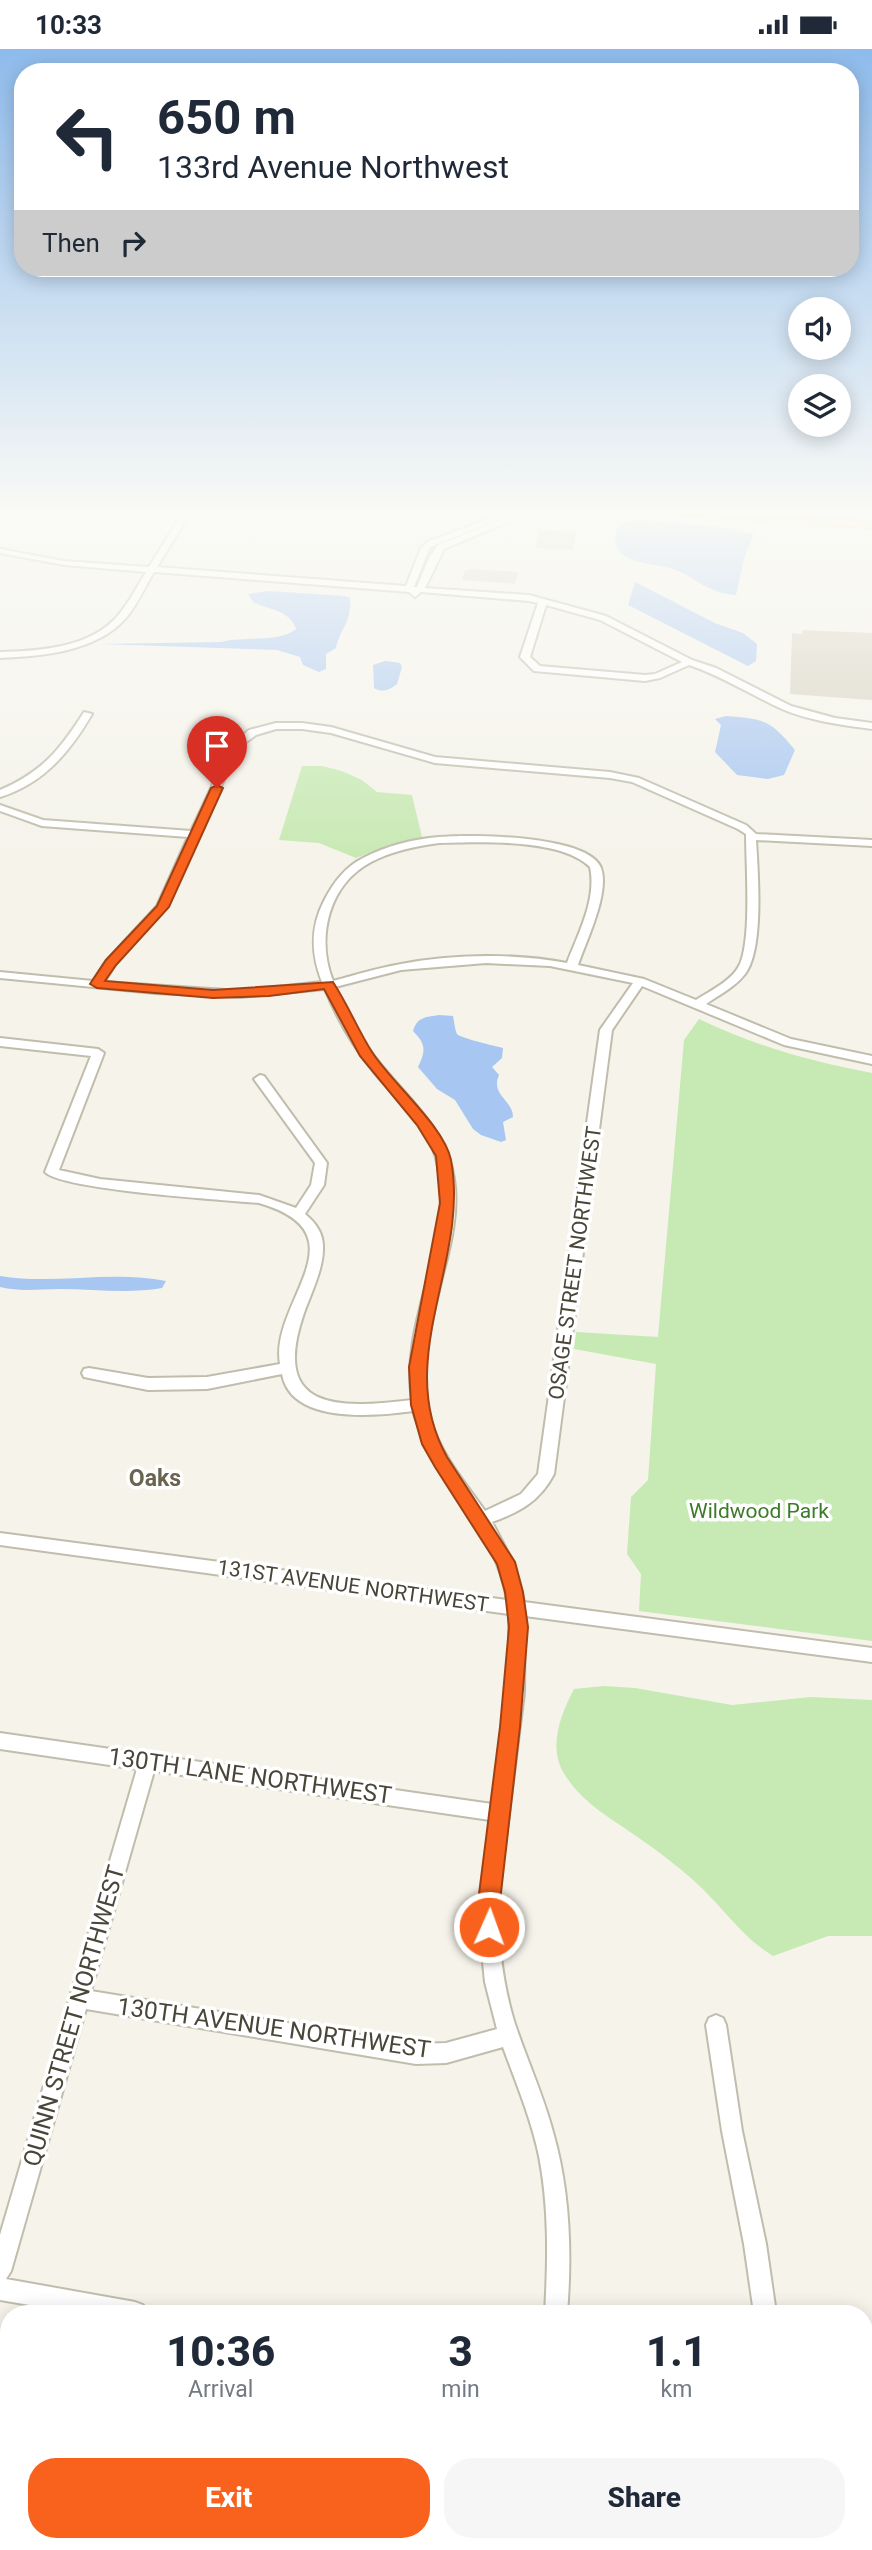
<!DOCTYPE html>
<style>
:root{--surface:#fff;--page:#f6f6f7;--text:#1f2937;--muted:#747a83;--accent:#f9621c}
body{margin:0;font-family:Roboto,sans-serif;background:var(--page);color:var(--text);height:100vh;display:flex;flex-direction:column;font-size:26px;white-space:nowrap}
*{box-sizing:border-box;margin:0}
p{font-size:23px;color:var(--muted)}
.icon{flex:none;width:38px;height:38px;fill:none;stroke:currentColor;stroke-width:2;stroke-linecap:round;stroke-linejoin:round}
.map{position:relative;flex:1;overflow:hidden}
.sheet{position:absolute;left:0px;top:2256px;width:873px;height:247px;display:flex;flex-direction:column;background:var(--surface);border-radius:28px 28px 0 0;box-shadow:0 4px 18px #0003}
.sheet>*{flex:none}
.hud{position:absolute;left:14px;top:14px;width:845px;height:214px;border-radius:28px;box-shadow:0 4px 18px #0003;background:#fff;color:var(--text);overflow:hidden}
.buttons{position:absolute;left:788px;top:248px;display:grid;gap:14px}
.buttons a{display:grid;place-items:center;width:63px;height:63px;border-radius:50%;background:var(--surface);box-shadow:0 4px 18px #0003;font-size:35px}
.pin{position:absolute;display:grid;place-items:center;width:60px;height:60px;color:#fff;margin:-72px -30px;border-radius:50% 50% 50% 0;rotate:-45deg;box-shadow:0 0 7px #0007}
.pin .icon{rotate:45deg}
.me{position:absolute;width:77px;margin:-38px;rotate:2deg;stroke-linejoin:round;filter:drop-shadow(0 0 5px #0008)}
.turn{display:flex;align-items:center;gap:24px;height:147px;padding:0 28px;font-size:32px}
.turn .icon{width:91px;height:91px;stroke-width:2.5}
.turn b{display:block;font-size:49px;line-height:60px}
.then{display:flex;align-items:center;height:66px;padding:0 28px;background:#0003;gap:14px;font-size:26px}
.eta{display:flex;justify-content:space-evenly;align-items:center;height:119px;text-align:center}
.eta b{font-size:42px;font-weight:800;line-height:49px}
.cta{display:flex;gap:14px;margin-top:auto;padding:14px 28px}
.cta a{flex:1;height:80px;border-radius:28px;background:var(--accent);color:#fff;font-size:28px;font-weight:800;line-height:80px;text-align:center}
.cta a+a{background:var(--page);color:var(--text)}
.status{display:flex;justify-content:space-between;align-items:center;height:49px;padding:0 35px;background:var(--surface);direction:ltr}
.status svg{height:19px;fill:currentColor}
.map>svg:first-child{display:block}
.green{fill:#c7e9b3}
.water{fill:#a7c6f1}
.building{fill:#d6d1bf}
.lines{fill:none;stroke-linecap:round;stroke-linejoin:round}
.minor-casing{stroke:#c0bdac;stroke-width:4}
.major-casing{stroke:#e4d368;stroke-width:3}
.minor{fill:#fff;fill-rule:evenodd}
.major{fill:#fef299;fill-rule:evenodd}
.route{fill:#f9621c;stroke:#a24012;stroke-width:2}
.labels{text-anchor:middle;stroke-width:7;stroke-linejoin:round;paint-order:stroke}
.street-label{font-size:21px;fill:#494538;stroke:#fff}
.park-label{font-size:21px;fill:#3b7b2a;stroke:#fff}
.neighbourhood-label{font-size:23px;font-weight:bold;fill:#6b654f;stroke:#fff}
.near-street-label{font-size:24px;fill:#494538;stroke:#fff}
</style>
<div class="status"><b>10:33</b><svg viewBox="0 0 49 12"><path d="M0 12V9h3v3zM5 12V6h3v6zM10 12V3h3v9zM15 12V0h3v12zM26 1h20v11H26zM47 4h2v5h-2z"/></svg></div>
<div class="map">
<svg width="872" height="2501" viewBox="0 0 872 2501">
<rect width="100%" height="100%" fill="#f5f3ea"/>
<path class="green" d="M 302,717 L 322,717 L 342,722 L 362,731 L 377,743 L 412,746 L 422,788 L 389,796 L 356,809 L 319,794 L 279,791 Z
M 699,970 C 755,997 812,1013 872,1024 L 872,1592 L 639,1562 L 641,1525 L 627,1505 L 631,1448 L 648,1431 L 656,1315 L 574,1300 L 576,1283 L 658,1288 L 684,991 Z
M 604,1637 L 635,1639 L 732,1656 L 811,1648 L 872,1651 L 872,1887 L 828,1887 L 773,1907 C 741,1888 721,1855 692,1830 C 678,1818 662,1805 646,1794 C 618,1773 584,1757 565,1726 C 547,1699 561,1665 574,1640 Z"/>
<path class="water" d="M 637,471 L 727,479 L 754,485 L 744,510 L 736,546 C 708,544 699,531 676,521 C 659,515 638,516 623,506 C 614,499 615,491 616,481 L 623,474 Z
M 635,533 L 715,574 L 743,584 L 757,595 L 756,612 L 748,617 L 628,556 Z
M 268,542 L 345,547 L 350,549 C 352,574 341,577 336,599 L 326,605 L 326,620 L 319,623 L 303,616 L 300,608 L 277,601 L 101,595 L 221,593 C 246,586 276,595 296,580 C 290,561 269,561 253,553 L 248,545 Z
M 385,612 L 400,614 L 402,618 L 397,635 C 389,641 383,644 374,639 L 373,616 Z
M 726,667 C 765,670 770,671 795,701 L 784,726 L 768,730 L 737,726 L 715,703 L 721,676 L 715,670 Z
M 439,966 L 453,967 C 454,972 455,981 457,985 C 460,989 495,997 503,999 L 502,1009 L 492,1018 L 499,1026 C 490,1046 513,1051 513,1068 L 503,1073 L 506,1091 L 501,1093 L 481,1086 L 473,1080 L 455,1051 L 437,1040 L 418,1018 C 426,1002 426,995 413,982 C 417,968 426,968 439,966 Z
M 0,1227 C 55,1236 112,1221 166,1232 L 162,1239 C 128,1245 94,1240 59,1240 C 38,1240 21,1243 0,1238 Z"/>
<path class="building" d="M 545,481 L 577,483 L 572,501 L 535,499 L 539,482 Z
M 471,520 L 518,523 L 515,535 L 462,531 L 465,522 Z
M 802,581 L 872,584 L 872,651 L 790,645 L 792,584 L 802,585 Z"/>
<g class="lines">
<g class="minor-casing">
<path id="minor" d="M 183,463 L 191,463 L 157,518 L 406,537 L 421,499 L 427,493 L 508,463 L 518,463 L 433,497 L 429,500 L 414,538 L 417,538 L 429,509 L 438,496 L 522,463 L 532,463 L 444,500 L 425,539 L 529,546 L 606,567 L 692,611 L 716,619 L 791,657 L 835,669 L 872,674 L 872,680 C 842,676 810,672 782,660 C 751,646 722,627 689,616 L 660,629 L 645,632 L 534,622 L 520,608 L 538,554 L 529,552 L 421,543 L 415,548 L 409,543 L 154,523 C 145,538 137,556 126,569 C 96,603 42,607 0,609 L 0,603 C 40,602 93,599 120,564 C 130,552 138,536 146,523 L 64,516 L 0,504 L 0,500 L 64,512 L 149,518 ZM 546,556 L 600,571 L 682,613 L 655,625 L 645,626 L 540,617 L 530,608 Z
M 84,663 L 92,665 C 70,703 43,735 0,748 L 0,741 C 42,723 60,701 84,663 Z
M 276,674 L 302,674 L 331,678 L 435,708 L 610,723 L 639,729 L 746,776 L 756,785 L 872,791 L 872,797 L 756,791 C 758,823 764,901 745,925 C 735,938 719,946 706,955 L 791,990 L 872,1007 L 872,1015 L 784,996 L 642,937 L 612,981 L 554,1425 C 540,1452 520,1463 492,1473 L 514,1515 L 524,1553 L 872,1599 L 872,1613 L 525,1567 L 524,1644 L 497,1861 C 499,1899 503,1936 514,1972 C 526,2009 543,2045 553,2083 C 570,2142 572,2204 567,2264 L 545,2264 C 548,2211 549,2158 539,2107 C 531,2069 516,2034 503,1998 L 446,2014 L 416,2015 L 86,1960 L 11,2222 L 6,2230 L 135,2253 L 143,2256 L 146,2264 L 77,2264 L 0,2251 L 0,2186 L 137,1720 L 0,1700 L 0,1684 L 492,1755 L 509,1617 L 509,1565 L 0,1496 L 0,1484 L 507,1551 C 496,1478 434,1431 413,1362 C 377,1367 291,1376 282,1325 L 207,1340 L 148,1341 L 89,1329 L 84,1328 L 82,1324 L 84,1320 L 89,1319 L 148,1329 L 207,1328 L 280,1315 C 269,1253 366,1185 259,1154 C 225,1151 62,1141 45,1123 L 91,1007 L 0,997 L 0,989 L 98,1000 L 104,1004 L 59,1121 L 100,1130 L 259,1146 L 296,1159 L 311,1136 L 315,1114 L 254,1030 L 260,1026 L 264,1027 L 327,1114 L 324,1136 L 305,1165 C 315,1173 323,1184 323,1197 C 324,1219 311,1244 304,1264 C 270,1362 337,1360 412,1351 C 399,1269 458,1191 436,1109 C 427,1075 395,1049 374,1023 C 353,998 337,969 325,940 L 241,948 L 155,944 L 0,929 L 0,923 L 93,932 L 106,912 L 157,857 L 188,788 L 42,777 L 0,762 L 0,756 L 43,771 L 191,782 L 231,696 L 249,681 ZM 276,680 L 302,680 L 331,684 L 435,714 L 610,729 L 632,733 L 738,780 L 746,785 C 746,815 752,893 739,917 C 731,932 710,942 696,951 L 644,930 L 578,916 C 586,892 610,844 601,819 C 589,786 470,785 439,788 C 414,790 386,797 363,809 C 345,818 333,834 324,852 C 310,879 311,905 322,933 L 241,942 L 104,933 L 115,916 L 167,858 L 238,699 L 256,686 ZM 439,794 C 479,793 561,789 590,818 C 597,850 578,885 567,914 C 515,904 453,905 401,915 C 378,919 355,926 333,932 C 316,889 328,836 371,813 C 392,802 416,797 439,794 ZM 486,914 L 550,917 L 633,934 L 600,981 L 538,1425 L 521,1445 L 485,1462 C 468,1438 448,1414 436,1386 C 414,1333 430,1278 443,1225 C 451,1195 459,1161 454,1130 C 447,1078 404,1047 374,1007 C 358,986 346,962 335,938 L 401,921 ZM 154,1722 L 490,1771 L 479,1873 L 485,1933 L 497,1980 L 446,1994 L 416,1995 L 91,1942 Z
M 716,1966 L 723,1969 L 726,1976 L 742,2082 L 766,2195 L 776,2264 L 754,2264 L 744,2195 L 722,2082 L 706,1976 L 709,1969 Z
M 864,2389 L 872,2390 L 872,2412 L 864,2411 Z
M 525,2494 L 549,2494 L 549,2501 L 525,2501 Z
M 745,2494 L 769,2494 L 769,2501 L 745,2501 Z"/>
</g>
<g class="major-casing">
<path id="major" d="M 672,463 L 717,463 L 872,473 L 872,479 L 677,466 Z"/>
</g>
<use href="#minor" class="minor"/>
<use href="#major" class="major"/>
</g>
<linearGradient id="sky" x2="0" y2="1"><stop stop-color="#8ebbec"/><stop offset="0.57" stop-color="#fafaf6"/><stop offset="1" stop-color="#fafaf6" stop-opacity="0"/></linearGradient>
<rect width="872" height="813" fill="url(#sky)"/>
<path class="route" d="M 217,736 L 223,739 L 169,858 L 116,916 L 105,932 L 213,941 L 333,933 C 348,956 358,981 372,1003 C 391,1033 444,1077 451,1111 C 470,1212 392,1310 447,1408 L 515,1513 L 523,1543 L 528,1578 L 520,1678 L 499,1861 L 499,1878 L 496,1885 L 489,1888 L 481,1885 L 477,1861 L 500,1678 L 509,1578 L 505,1543 L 497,1515 L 435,1418 L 422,1395 L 411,1356 L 409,1318 L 440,1154 L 436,1107 L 417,1076 L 360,1007 L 324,940 L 269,947 L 213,949 L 97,939 L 90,935 L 106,911 L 157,857 L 211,739 Z"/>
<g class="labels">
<g class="street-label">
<text transform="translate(575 1214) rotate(-82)" y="7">OSAGE STREET NORTHWEST</text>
<text transform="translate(353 1537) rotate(8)" y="7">131ST AVENUE NORTHWEST</text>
</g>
<g class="park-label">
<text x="759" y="1469">Wildwood Park</text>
</g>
<g class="neighbourhood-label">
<text x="155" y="1437">Oaks</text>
</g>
<g class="near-street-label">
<text transform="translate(250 1727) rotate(8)" y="8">130TH LANE NORTHWEST</text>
<text transform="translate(74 1967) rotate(-74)" y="8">QUINN STREET NORTHWEST</text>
<text transform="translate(274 1979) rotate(8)" y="8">130TH AVENUE NORTHWEST</text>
</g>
</g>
</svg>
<div class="buttons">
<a><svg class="icon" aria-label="sound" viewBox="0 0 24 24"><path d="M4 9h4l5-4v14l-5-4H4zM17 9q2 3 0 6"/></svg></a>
<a><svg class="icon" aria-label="layers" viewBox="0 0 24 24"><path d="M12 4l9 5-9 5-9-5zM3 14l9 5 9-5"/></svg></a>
</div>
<div class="pin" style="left:217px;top:739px;background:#d93025"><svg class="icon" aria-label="arrive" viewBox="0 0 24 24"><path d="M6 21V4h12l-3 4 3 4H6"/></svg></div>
<svg class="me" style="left:489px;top:1878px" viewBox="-20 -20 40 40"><circle r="17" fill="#f9621c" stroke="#fff" stroke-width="3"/><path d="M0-11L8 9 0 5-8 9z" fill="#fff"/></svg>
<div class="hud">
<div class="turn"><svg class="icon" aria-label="left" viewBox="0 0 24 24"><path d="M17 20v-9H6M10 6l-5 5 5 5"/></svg><div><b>650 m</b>133rd Avenue Northwest</div></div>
<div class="then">Then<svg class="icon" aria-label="right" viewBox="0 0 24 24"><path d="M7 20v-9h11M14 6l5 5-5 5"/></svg></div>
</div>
<section class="sheet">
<div class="eta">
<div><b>10:36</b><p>Arrival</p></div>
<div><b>3</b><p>min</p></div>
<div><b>1.1</b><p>km</p></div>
</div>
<div class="cta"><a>Exit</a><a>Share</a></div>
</section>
</div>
